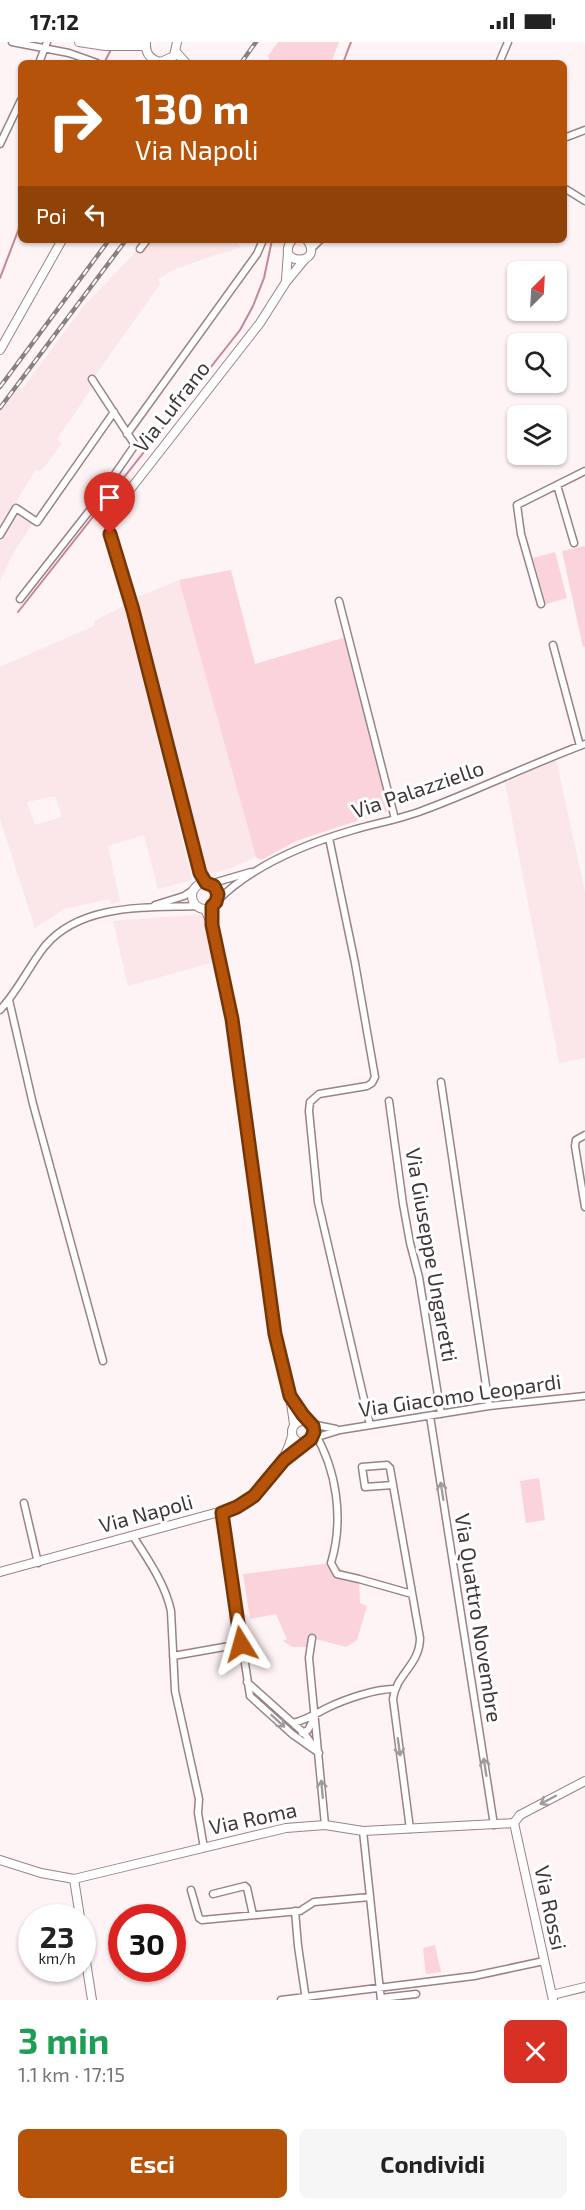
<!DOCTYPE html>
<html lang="it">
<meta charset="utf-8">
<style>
:root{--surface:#fff;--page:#f6f6f6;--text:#222;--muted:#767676;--accent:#b45309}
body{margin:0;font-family:"Exo 2",sans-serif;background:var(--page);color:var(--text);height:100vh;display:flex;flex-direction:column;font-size:22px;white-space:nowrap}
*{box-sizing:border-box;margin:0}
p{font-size:20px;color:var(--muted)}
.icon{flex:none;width:33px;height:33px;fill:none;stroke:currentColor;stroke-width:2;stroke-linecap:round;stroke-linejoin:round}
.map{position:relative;height:1958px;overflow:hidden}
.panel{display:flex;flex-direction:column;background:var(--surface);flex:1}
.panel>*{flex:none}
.hud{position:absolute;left:18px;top:18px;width:549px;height:183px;border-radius:9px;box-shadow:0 2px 4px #0004;background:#b45309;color:#fff;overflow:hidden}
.needle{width:39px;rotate:24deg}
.fabs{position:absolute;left:507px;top:219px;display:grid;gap:12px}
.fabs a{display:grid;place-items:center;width:60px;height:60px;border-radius:9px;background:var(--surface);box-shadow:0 2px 4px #0004;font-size:30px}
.speed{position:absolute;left:18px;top:1862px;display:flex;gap:12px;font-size:30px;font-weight:700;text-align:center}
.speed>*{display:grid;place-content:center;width:78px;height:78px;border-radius:50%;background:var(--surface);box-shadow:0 2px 4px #0004;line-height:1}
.speed small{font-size:15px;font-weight:400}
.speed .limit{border:9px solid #d22;background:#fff;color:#111}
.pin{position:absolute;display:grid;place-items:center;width:51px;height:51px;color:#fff;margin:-62px -26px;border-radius:50% 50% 50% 0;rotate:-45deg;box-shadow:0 0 6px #0007}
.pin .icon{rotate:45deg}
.me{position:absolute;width:66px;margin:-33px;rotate:352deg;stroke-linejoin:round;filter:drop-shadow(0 0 4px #0008)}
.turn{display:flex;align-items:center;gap:21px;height:126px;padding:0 18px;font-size:27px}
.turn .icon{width:78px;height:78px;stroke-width:2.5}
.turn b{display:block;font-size:42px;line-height:51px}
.then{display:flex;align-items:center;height:57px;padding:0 18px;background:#0003;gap:12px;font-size:22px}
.round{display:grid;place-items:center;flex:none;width:63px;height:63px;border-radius:9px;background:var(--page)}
.headline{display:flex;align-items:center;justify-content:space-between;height:102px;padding:0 18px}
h1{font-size:36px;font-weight:700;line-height:45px;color:#1e9e55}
.cta{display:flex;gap:12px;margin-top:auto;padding:12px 18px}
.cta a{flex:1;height:69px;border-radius:9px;background:var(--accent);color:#fff;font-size:24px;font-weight:700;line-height:69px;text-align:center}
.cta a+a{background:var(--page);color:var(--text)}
.status{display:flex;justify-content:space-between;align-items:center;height:42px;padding:0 30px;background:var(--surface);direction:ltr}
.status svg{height:16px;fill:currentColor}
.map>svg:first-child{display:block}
.built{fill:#fbe6e9;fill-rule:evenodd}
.green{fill:#fbd3da}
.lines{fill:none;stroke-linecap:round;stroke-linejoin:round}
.stream{stroke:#c48894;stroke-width:2}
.minor-casing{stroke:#9a8286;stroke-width:9}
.tertiary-casing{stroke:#9a8286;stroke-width:10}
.minor{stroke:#fff;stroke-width:6}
.tertiary{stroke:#fff;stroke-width:8}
.rail-casing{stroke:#8a8081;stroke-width:4.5}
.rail{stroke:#fff;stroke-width:2;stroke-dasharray:7;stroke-linecap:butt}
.oneway{stroke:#a09b9c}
.route-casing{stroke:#753606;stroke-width:15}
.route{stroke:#b45309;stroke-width:10}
.labels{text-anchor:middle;stroke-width:6;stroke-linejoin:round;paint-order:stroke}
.street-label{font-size:21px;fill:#413738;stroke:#fff}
</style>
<div class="status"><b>17:12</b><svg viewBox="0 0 49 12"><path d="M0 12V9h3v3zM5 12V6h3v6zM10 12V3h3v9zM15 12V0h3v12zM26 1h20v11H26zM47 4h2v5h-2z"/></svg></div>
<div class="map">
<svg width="585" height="1958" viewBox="0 0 585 1958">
<rect width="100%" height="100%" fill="#fef3f5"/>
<path class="built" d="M 143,198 L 236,198 L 241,206 L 215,213 L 173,228 L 158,237 L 160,242 L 96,332 L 92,346 L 57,397 L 62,402 L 41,429 L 36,427 L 16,460 L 37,475 L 14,510 L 0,539 L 0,370 L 18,346 L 23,346 L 84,264 L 132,214 Z
M 179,538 L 256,815 L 231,826 L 205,833 L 179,722 L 136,556 Z
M 124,564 L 192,838 L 158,847 L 144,793 L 108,804 L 120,859 L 111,862 L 109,857 L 64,867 L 35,886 L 0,777 L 0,625 L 94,584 L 94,579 ZM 55,754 L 62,775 L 35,783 L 27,760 Z
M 556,717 L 585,850 L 585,1016 L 559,1021 L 505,741 Z
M 203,872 L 214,920 L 128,944 L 113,879 Z"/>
<path class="green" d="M 278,0 L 339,0 L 331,21 L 271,21 L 268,14 Z
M 585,504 L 585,605 L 583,605 L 562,509 Z
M 555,510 L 567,556 L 546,562 L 533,516 Z
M 231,528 L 255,622 L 346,595 L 390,768 L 296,799 L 261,818 L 256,815 L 179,538 Z
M 539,1436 L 545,1478 L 526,1481 L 520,1439 Z
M 331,1521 L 359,1537 L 360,1561 L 367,1564 L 357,1598 L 346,1605 L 312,1596 L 310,1605 L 293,1605 L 283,1599 L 287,1597 L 276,1572 L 250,1577 L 243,1532 Z
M 435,1903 L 441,1930 L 426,1932 L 423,1906 Z"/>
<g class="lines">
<path class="stream" d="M 104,21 L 115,0
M 343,21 L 351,0
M 0,236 L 21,181
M 18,570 L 240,288 L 253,264 L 264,236 L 272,198"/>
<g class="minor-casing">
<path id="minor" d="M 12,0 L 69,11 L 97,21
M 39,21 L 47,0
M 499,21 L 508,0
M 564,96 L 585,88
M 0,102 L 21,58
M 564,146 L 585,159
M 140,207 L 147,198
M 311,207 L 320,198
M 127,392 L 257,212 L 263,198
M 557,443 L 574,501
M 0,493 L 16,466 L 37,480 L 114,370
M 20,557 L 90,468 L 135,403 L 92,337
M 339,559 L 395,777
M 541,562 L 521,492 L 517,463 L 585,429
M 553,603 L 580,704
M 329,796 L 355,921 L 375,1035 L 372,1041 L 367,1044 L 319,1052 L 310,1060 L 309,1069 L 318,1160 L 370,1383
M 210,842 L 251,830
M 216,860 C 252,823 305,802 353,788 C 377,781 401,777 424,768 C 478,748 531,722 585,702
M 155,863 L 184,854 L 193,848
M 9,958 L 33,1062 L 103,1319
M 0,968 C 18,949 29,924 45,904 C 81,861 147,866 197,864
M 441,1040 L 489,1364
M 389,1059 L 403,1162 L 410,1201 L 419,1235 L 441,1372
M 585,1093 L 576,1098 L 575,1104 L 585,1165
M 430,1374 L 494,1783
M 311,1382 L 336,1387
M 314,1390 C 337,1428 344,1478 331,1521 L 337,1532 L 359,1537 L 412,1552
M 311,1397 L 340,1388 L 489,1364 L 585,1354
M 393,1443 L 365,1445 L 362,1425 L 387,1423 L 390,1426 L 420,1596 C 420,1623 396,1632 393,1657 L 410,1787
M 24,1461 L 38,1521
M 222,1471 L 250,1654 L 292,1692 L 319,1711
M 133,1494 C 148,1518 165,1541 171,1569 L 175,1649 L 199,1757 L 198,1771 L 204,1806
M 312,1596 L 309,1616 L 325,1783
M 173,1614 L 241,1602
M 247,1640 L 304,1691 L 315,1706
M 293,1681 C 306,1678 315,1672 327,1666 C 343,1658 377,1646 395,1647
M 302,1691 L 308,1688 L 315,1674
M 363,1789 L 381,1958
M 191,1848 L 199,1876 L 202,1878 L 300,1869 L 314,1860 L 370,1855
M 213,1852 L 245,1844 L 247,1846 L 253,1873
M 295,1869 L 298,1904 L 306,1958
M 381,1956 L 416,1952
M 281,1958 L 474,1934 L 544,1919"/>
</g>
<g class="tertiary-casing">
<path id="tertiary" d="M 79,0 L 105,4 L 145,4
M 146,1 C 145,12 151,18 161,20 L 174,14 L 177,0
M 176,10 L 186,21
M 292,198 C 273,224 326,224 307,198
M 286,238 L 288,210
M 0,308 L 62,198
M 206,841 L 200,831 L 133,568 L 109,483 L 110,474 L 118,463 L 260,281 L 286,240 L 305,217
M192 854a13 13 0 1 1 26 0a13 13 0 1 1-26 0Z
M 205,867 L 212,883 L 232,977 L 275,1292 L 290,1354 L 294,1382
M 293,1358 L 307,1380
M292 1390a11 11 0 1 1 22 0a11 11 0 1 1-22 0Z
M 285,1417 L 305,1401
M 0,1530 L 237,1465 C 263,1449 284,1424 292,1394
M 514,1781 L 553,1958
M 514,1781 L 520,1773 L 585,1739
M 0,1818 L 41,1831 L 74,1837 L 286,1786 L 325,1783 L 363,1789 L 514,1781
M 74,1837 L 80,1875
M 82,1894 L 92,1958
M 552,1953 L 585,1945"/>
</g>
<use href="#minor" class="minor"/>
<use href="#tertiary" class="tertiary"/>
<g class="rail-casing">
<path id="rail" d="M 241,21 L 256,0
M 0,345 L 109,198
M 0,366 L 126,198"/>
</g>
<use href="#rail" class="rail"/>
</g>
<defs><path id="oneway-shaft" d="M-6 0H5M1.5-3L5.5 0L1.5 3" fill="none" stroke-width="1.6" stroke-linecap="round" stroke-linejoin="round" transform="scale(1.5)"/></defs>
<g class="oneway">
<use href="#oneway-shaft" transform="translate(442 1449) rotate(-99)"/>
<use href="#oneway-shaft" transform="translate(278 1679) rotate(42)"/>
<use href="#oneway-shaft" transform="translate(399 1705) rotate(82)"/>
<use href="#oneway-shaft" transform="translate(485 1725) rotate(-99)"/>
<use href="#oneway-shaft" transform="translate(322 1747) rotate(-95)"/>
<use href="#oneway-shaft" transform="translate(548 1758) rotate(152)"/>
</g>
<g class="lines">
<g class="route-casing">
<path id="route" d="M 110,492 L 133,568 L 200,831 L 206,841 L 214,844 L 218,852 L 216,860 L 212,864 L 212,883 L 232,977 L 275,1292 L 290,1354 L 303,1373 L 313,1384 L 314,1390 L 311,1397 L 284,1418 L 254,1454 L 237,1465 L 222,1471 L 241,1602"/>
</g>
<use href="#route" class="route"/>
</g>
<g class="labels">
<g class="street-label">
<text transform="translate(172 365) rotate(-52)" y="7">Via Lufrano</text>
<text transform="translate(418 748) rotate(-19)" y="7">Via Palazziello</text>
<text transform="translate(431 1213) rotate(80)" y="7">Via Giuseppe Ungaretti</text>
<text transform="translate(460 1354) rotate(-8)" y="7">Via Giacomo Leopardi</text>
<text transform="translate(146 1472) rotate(-15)" y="7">Via Napoli</text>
<text transform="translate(478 1576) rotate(81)" y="7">Via Quattro Novembre</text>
<text transform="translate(253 1777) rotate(-12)" y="7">Via Roma</text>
<text transform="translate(550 1866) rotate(78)" y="7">Via Rossi</text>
</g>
</g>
</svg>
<div class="fabs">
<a><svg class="needle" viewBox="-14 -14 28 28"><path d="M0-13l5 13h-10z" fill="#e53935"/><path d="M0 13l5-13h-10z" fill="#767676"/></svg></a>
<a><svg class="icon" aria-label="search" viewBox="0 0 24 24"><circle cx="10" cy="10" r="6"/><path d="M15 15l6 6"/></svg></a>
<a><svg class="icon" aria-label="layers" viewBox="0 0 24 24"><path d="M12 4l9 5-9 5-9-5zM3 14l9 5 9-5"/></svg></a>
</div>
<div class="speed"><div>23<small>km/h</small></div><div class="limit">30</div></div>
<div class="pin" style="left:110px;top:492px;background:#d93025"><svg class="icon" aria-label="arrive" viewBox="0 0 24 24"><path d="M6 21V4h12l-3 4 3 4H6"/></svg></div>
<svg class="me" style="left:241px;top:1602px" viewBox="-20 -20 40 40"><path d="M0-17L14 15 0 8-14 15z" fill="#b45309" stroke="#fff" stroke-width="4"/></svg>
<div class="hud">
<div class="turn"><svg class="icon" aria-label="right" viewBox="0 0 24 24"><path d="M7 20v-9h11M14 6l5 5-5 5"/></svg><div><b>130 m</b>Via Napoli</div></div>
<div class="then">Poi<svg class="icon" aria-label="left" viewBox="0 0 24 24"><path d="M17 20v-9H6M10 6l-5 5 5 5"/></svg></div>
</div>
</div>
<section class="panel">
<div class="headline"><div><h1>3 min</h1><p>1.1 km · 17:15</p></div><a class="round" style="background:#d93025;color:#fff"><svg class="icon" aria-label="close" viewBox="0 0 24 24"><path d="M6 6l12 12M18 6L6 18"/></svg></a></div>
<div class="cta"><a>Esci</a><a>Condividi</a></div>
</section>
